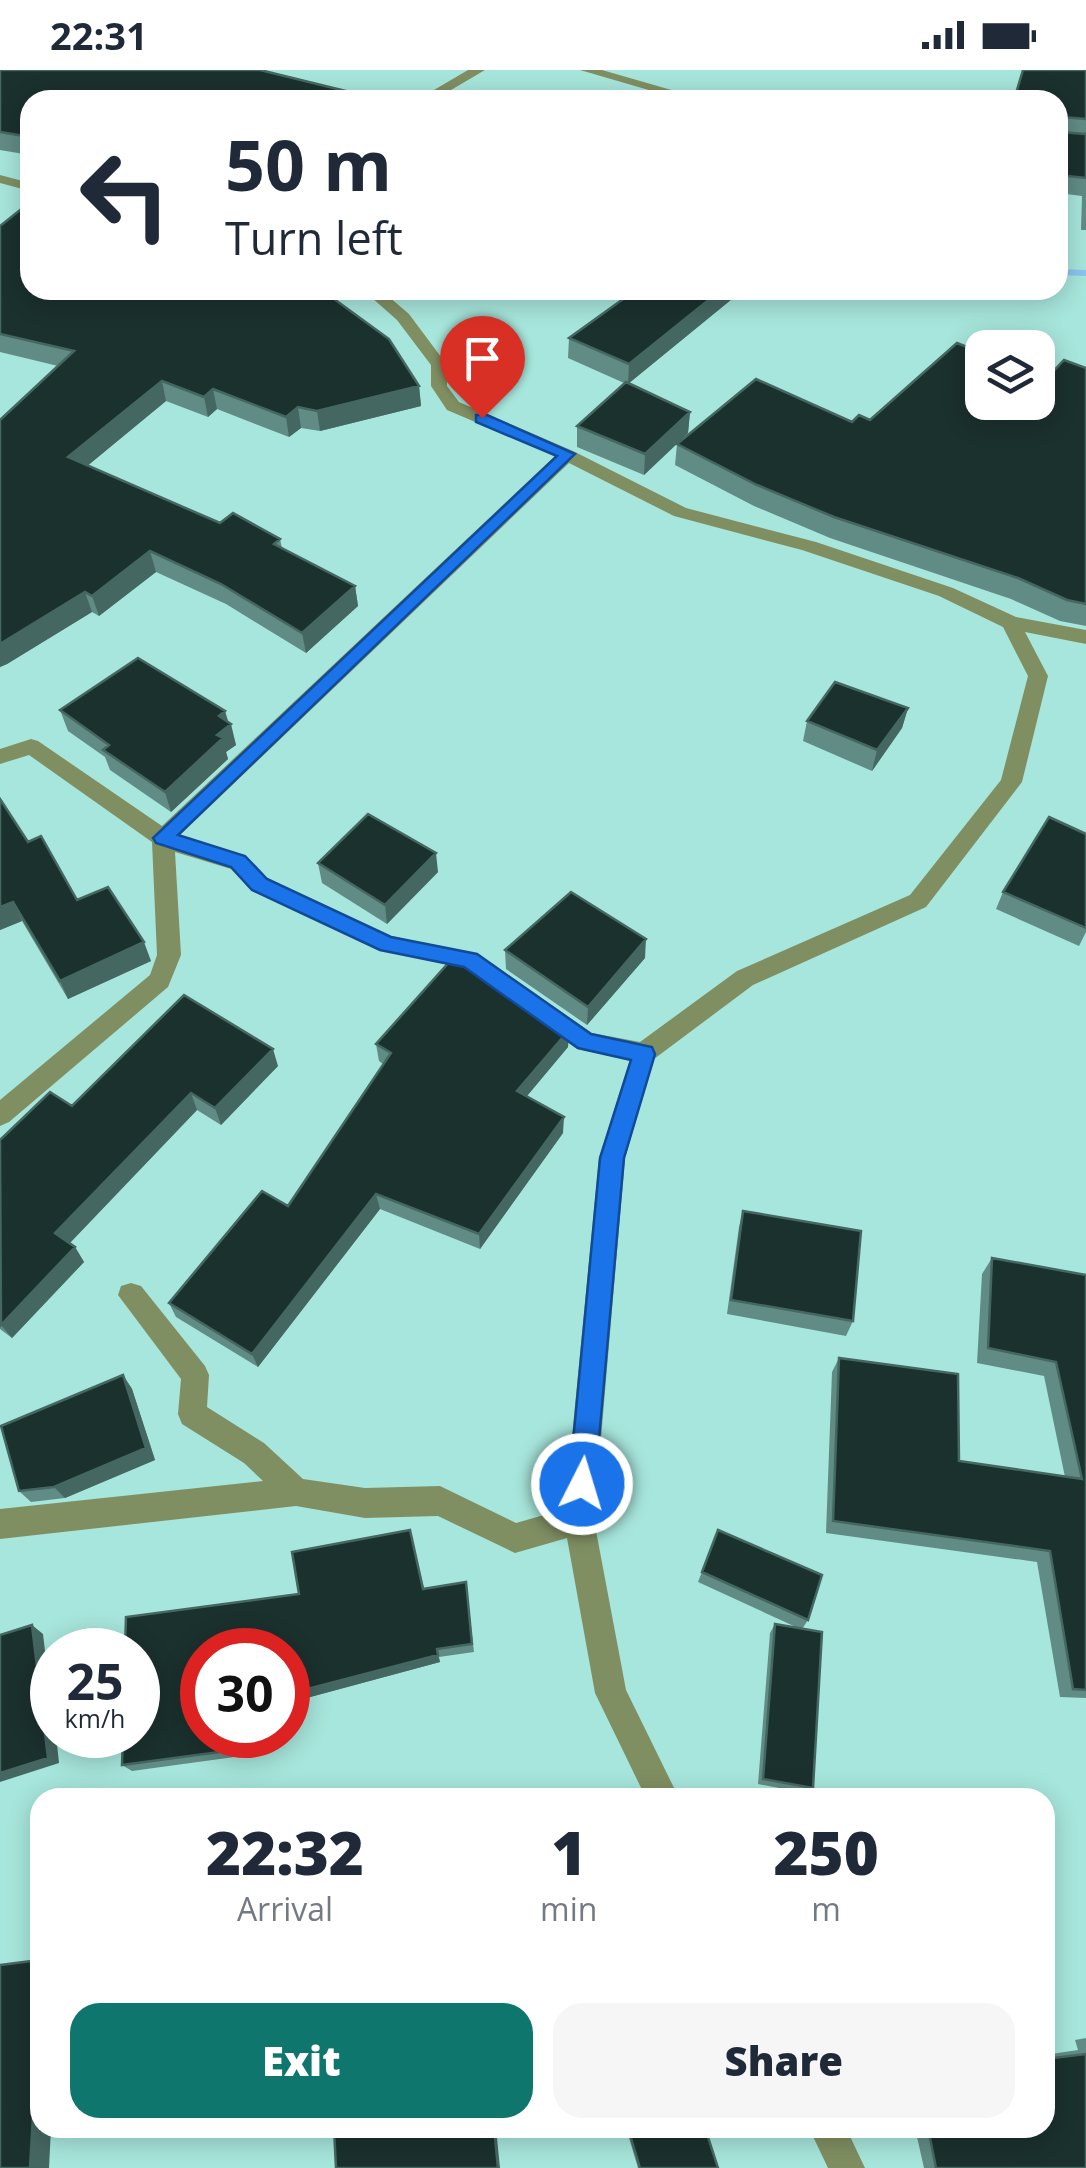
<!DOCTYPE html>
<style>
:root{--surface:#fff;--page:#f6f6f7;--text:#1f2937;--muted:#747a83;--accent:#0f766e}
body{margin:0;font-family:"Open Sans",sans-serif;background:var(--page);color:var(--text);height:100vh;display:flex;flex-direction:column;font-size:38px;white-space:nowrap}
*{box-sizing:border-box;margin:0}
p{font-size:32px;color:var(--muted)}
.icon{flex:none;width:55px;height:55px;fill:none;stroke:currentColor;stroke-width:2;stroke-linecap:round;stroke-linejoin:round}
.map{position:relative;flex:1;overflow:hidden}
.details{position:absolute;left:30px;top:1718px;width:1025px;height:350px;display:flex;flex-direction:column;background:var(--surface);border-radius:30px;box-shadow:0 5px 25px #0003}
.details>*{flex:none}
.top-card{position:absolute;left:20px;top:20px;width:1048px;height:210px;border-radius:30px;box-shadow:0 5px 25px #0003;background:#fff;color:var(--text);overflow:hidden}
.tools{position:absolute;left:965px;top:260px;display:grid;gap:20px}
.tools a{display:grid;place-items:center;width:90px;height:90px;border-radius:20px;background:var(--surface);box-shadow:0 5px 25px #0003;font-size:50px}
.speed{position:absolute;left:30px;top:1558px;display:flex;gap:20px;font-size:50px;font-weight:700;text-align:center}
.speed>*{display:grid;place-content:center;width:130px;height:130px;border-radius:50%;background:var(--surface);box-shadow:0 5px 25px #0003;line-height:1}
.speed small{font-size:25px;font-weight:400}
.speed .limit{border:15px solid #d22;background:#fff;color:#111}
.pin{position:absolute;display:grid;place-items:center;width:85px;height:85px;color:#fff;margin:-102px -42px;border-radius:50% 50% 50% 0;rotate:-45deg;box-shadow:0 0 10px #0007}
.pin .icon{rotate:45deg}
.me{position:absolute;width:110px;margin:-55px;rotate:5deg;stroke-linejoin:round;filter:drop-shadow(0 0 8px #0008)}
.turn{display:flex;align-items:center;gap:35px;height:210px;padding:0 40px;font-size:45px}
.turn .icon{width:130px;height:130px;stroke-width:2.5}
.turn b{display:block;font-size:70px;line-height:85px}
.eta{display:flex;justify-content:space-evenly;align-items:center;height:170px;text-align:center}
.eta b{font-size:60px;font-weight:800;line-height:70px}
.action{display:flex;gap:20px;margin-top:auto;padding:20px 40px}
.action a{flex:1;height:115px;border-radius:30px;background:var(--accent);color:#fff;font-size:40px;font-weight:800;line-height:115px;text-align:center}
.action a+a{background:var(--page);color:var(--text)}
.status{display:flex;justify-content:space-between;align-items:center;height:70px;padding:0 50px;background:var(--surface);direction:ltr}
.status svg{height:28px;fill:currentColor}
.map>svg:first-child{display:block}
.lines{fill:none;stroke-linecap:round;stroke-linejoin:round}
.stream{fill:#8bc4f2;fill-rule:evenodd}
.minor{fill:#808f62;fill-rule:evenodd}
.wall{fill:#618c85}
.shaded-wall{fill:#456762}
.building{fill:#1b312e;stroke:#456762;stroke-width:2.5}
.route{fill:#1a73e8;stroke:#114b97;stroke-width:2.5}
</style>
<div class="status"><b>22:31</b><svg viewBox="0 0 49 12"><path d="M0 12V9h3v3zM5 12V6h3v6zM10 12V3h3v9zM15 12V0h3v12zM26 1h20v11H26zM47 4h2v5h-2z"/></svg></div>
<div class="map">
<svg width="1086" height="2098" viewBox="0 0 1086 2098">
<rect width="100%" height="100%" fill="#a7e6dc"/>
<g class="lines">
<path class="stream" d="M 1058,199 L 1086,200 L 1086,206 L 1058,205 Z"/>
<path class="minor" d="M 468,0 L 485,0 L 434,30 L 417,30 Z
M 580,0 L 602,0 L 706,30 L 683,30 Z
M 0,105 L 30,113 L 30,121 L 0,113 Z
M 363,220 L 381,220 L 409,244 L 447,295 L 447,316 L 459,332 L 573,381 L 686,438 L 816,472 L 953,518 L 1016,547 L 1086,560 L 1086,574 L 1025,562 L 1048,606 L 1022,712 L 926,837 L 753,915 L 654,989 L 625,1088 L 594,1450 L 626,1620 L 679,1728 L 646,1728 L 595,1623 L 567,1468 L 515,1483 L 438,1446 L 365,1448 L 296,1436 L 0,1469 L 0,1439 L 263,1411 L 244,1393 L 182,1354 L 178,1344 L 181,1309 L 118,1225 L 121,1216 L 131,1213 L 141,1216 L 205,1296 L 209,1305 L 207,1337 L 264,1373 L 303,1409 L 365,1418 L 440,1416 L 516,1453 L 565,1439 L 599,1088 L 630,990 L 577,979 L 464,898 L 379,880 L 251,820 L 231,799 L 175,782 L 181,885 L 168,917 L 9,1052 L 0,1056 L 0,1030 L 150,905 L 157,885 L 152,772 L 29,685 L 0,694 L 0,679 L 31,669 L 38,671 L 162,756 L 555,386 L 447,340 L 431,316 L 431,295 L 397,250 ZM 569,393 L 674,446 L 802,480 L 939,526 L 1003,557 L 1028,606 L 1001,710 L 910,825 L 737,901 L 640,972 L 592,963 L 478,884 L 391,866 L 267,808 L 246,786 L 179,766 Z
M 809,2058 L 846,2058 L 865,2098 L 828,2098 Z"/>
</g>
<path class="wall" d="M 0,0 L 366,26 L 367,30 L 30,30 L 30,85 L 0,80 Z
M 1086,0 L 1086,160 L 1081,160 L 1082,126 L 1058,123 L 1058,30 Z
M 0,156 L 30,220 L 336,220 L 338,232 L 419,316 L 421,336 L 320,361 L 301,358 L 289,367 L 217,339 L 208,347 L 166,331 L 88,395 L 220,453 L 280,469 L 282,478 L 355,516 L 358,536 L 306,583 L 226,534 L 156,502 L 99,546 L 92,542 L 7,594 L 0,597 L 0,350 L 58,296 L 0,282 Z
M 625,220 L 743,220 L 629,313 L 690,342 L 688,363 L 680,371 L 870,350 L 1086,298 L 1086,556 L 1060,551 L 1011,529 L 830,468 L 754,436 L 675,395 L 677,374 L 644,405 L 577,377 L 577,356 L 624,313 L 568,288 L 569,268 L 619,232 L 619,224 Z
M 908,638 L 902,658 L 872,701 L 803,671 L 807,651 Z
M 60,640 L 225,641 L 236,675 L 226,682 L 228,689 L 171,742 L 110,700 L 105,687 L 68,661 Z
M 0,729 L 28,772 L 77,830 L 151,891 L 68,929 L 22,851 L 0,860 Z
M 1086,764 L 1086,862 L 1079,876 L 996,839 L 1003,822 Z
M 318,793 L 438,802 L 387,854 L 322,813 Z
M 505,880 L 645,888 L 587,955 L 506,899 Z
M 569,960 L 568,977 L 526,1027 L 563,1063 L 480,1179 L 380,1139 L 258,1297 L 176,1247 L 169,1233 L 288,1136 L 383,994 L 379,991 L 376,974 Z
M 278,996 L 221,1055 L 197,1040 L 70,1173 L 75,1177 L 84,1192 L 12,1268 L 0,1259 L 0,1070 L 72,1036 Z
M 743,1141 L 853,1251 L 846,1266 L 727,1244 L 739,1157 Z
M 992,1188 L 1086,1205 L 1086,1628 L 1060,1627 L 1037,1492 L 826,1463 L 832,1302 L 839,1288 L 959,1391 L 1065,1407 L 1044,1306 L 977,1293 L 982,1204 Z
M 123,1305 L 132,1319 L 155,1390 L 65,1428 L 31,1432 L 19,1421 Z
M 410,1460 L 424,1518 L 466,1512 L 474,1582 L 439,1587 L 440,1592 L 288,1633 L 288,1580 L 202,1580 L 202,1665 L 249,1665 L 249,1685 L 132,1701 L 122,1695 L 123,1665 L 138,1665 L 138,1580 L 125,1580 L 126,1547 L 299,1524 L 292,1482 Z
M 718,1460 L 808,1550 L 802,1559 L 813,1718 L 806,1723 L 758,1714 L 770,1563 L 775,1554 L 798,1558 L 698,1512 Z
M 1086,1968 L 1086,2098 L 924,2098 L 915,2058 L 1045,2058 L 1045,1985 L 1078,1980 L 1075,1970 Z
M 626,2058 L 705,2058 L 718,2098 L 638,2098 Z"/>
<path class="shaded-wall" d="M 325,220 L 336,220 L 338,234 L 323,221 Z
M 721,220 L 743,220 L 628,314 L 629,294 Z
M 162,311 L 166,331 L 74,407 L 68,387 Z
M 419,316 L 421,336 L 320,361 L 317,341 Z
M 213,319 L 217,339 L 208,347 L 204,327 Z
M 298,337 L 301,358 L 289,367 L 286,347 Z
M 690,342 L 688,363 L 644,405 L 645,384 Z
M 150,481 L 156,502 L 99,546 L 92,526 Z
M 355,516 L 358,536 L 306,583 L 302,563 Z
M 85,522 L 92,542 L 7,594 L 0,597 L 0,574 Z
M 908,638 L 902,658 L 872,701 L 877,680 Z
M 225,641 L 229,656 L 231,654 L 236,675 L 226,682 L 228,689 L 171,742 L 165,722 L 217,665 L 219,646 Z
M 436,783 L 438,802 L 387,854 L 385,835 Z
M 13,832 L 22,851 L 0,860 L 0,837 Z
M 646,869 L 645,888 L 587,955 L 588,937 Z
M 144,872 L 151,891 L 68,929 L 60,911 Z
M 569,960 L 568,977 L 517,1038 L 517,1021 Z
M 273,979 L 278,996 L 221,1055 L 215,1038 Z
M 191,1023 L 197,1040 L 65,1178 L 55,1163 Z
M 564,1047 L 563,1063 L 480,1179 L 479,1164 Z
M 376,1124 L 380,1139 L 258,1297 L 252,1284 Z
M 75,1177 L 84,1192 L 12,1268 L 1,1255 Z
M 123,1305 L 132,1319 L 155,1390 L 65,1428 L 54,1417 Z
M 32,1555 L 43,1564 L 52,1639 L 52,1665 L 56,1665 L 59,1693 L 0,1712 L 0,1703 Z
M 438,1585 L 440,1592 L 288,1633 L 288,1624 Z
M 242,1665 L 249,1665 L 249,1685 L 242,1679 Z
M 40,1924 L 40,2058 L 51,2058 L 49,2098 L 30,2098 Z
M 494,2058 L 496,2058 L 500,2098 L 498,2098 Z"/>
<path class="building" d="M 0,0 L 260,0 L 366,26 L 362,30 L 30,30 L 30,67 L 0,62 Z
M 1023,0 L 1086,0 L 1086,49 L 1063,47 L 1059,51 L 1060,62 L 1086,64 L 1086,108 L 1058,105 L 1058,30 L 1014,30 Z
M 30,132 L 30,220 L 325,220 L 323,221 L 389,269 L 419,316 L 317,341 L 298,337 L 286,347 L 213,319 L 204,327 L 162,311 L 68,387 L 220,453 L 233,443 L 280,469 L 274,474 L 355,516 L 302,563 L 221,514 L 150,481 L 92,526 L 85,522 L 0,574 L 0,350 L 74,281 L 0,264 L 0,156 Z
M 625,220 L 721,220 L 629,294 L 569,268 L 626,227 L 619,224 Z
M 957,273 L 982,283 L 982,332 L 1038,332 L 1038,304 L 1048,307 L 1064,290 L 1086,298 L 1086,534 L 1067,530 L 1018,508 L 834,447 L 757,415 L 677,374 L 756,309 L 852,352 L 859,345 L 870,350 Z
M 626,312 L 690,342 L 645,384 L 577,356 Z
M 138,588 L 225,641 L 219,646 L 231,654 L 217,665 L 223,668 L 165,722 L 103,680 L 109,675 L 60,640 Z
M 835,612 L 908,638 L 877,680 L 807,651 Z
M 0,729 L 28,772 L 41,766 L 77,830 L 108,817 L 144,872 L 60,911 L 13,832 L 0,837 Z
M 368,744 L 436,783 L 385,835 L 318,793 Z
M 1049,747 L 1086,764 L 1086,858 L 1003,822 Z
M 571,822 L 646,869 L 588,937 L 505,880 Z
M 451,890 L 478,904 L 484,900 L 569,960 L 517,1021 L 564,1047 L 479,1164 L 376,1124 L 252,1284 L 169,1233 L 262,1121 L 288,1136 L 391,983 L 376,974 Z
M 184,925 L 273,979 L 215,1038 L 191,1023 L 55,1163 L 75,1177 L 1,1255 L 0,1070 L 50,1022 L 72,1036 Z
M 743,1141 L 861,1161 L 853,1251 L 731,1230 Z
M 992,1188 L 1086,1205 L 1086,1620 L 1073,1619 L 1050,1481 L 833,1451 L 839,1288 L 958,1304 L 959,1391 L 1082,1409 L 1056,1292 L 988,1278 Z
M 123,1305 L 146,1378 L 54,1417 L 19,1421 L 1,1356 Z
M 410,1460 L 423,1519 L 466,1512 L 472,1574 L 437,1579 L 438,1585 L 288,1624 L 288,1580 L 202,1580 L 202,1665 L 242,1665 L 242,1679 L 122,1695 L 123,1665 L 138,1665 L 138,1580 L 125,1580 L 126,1547 L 299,1524 L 292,1482 Z
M 718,1460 L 822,1505 L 808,1550 L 702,1502 Z
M 775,1554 L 822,1562 L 813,1718 L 763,1709 Z
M 32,1555 L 48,1688 L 0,1703 L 0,1565 Z
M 40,1890 L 40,1924 L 30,2098 L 0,2098 L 0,1895 Z
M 1086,1984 L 1086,2098 L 936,2098 L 928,2058 L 1045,2058 L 1045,1989 Z
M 334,2058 L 494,2058 L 498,2098 L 336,2098 Z
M 628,2058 L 705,2058 L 718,2098 L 640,2098 Z"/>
<path class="route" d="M 476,345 L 487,345 L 575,384 L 178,765 L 245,786 L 267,809 L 391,867 L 477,884 L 591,964 L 652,977 L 655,984 L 624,1088 L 595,1414 L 591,1423 L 582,1427 L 572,1423 L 569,1414 L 600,1088 L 631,990 L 578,978 L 464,897 L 380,880 L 252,820 L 231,797 L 156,773 L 153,768 L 557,386 L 476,352 Z"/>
</svg>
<div class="tools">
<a><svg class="icon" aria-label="layers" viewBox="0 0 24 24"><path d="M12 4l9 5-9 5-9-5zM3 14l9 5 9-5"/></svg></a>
</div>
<div class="speed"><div>25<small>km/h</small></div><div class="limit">30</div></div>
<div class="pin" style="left:482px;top:348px;background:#d93025"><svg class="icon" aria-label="arrive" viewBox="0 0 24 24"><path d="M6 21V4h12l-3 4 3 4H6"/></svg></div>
<svg class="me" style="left:582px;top:1414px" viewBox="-20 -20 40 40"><circle r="17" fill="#1a73e8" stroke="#fff" stroke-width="3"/><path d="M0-11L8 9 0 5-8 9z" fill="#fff"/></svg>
<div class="top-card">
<div class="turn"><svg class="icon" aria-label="left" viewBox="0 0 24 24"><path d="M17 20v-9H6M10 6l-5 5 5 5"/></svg><div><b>50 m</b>Turn left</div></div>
</div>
<section class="details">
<div class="eta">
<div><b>22:32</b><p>Arrival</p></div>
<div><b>1</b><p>min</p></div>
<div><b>250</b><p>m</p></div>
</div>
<div class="action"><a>Exit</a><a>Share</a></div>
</section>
</div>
